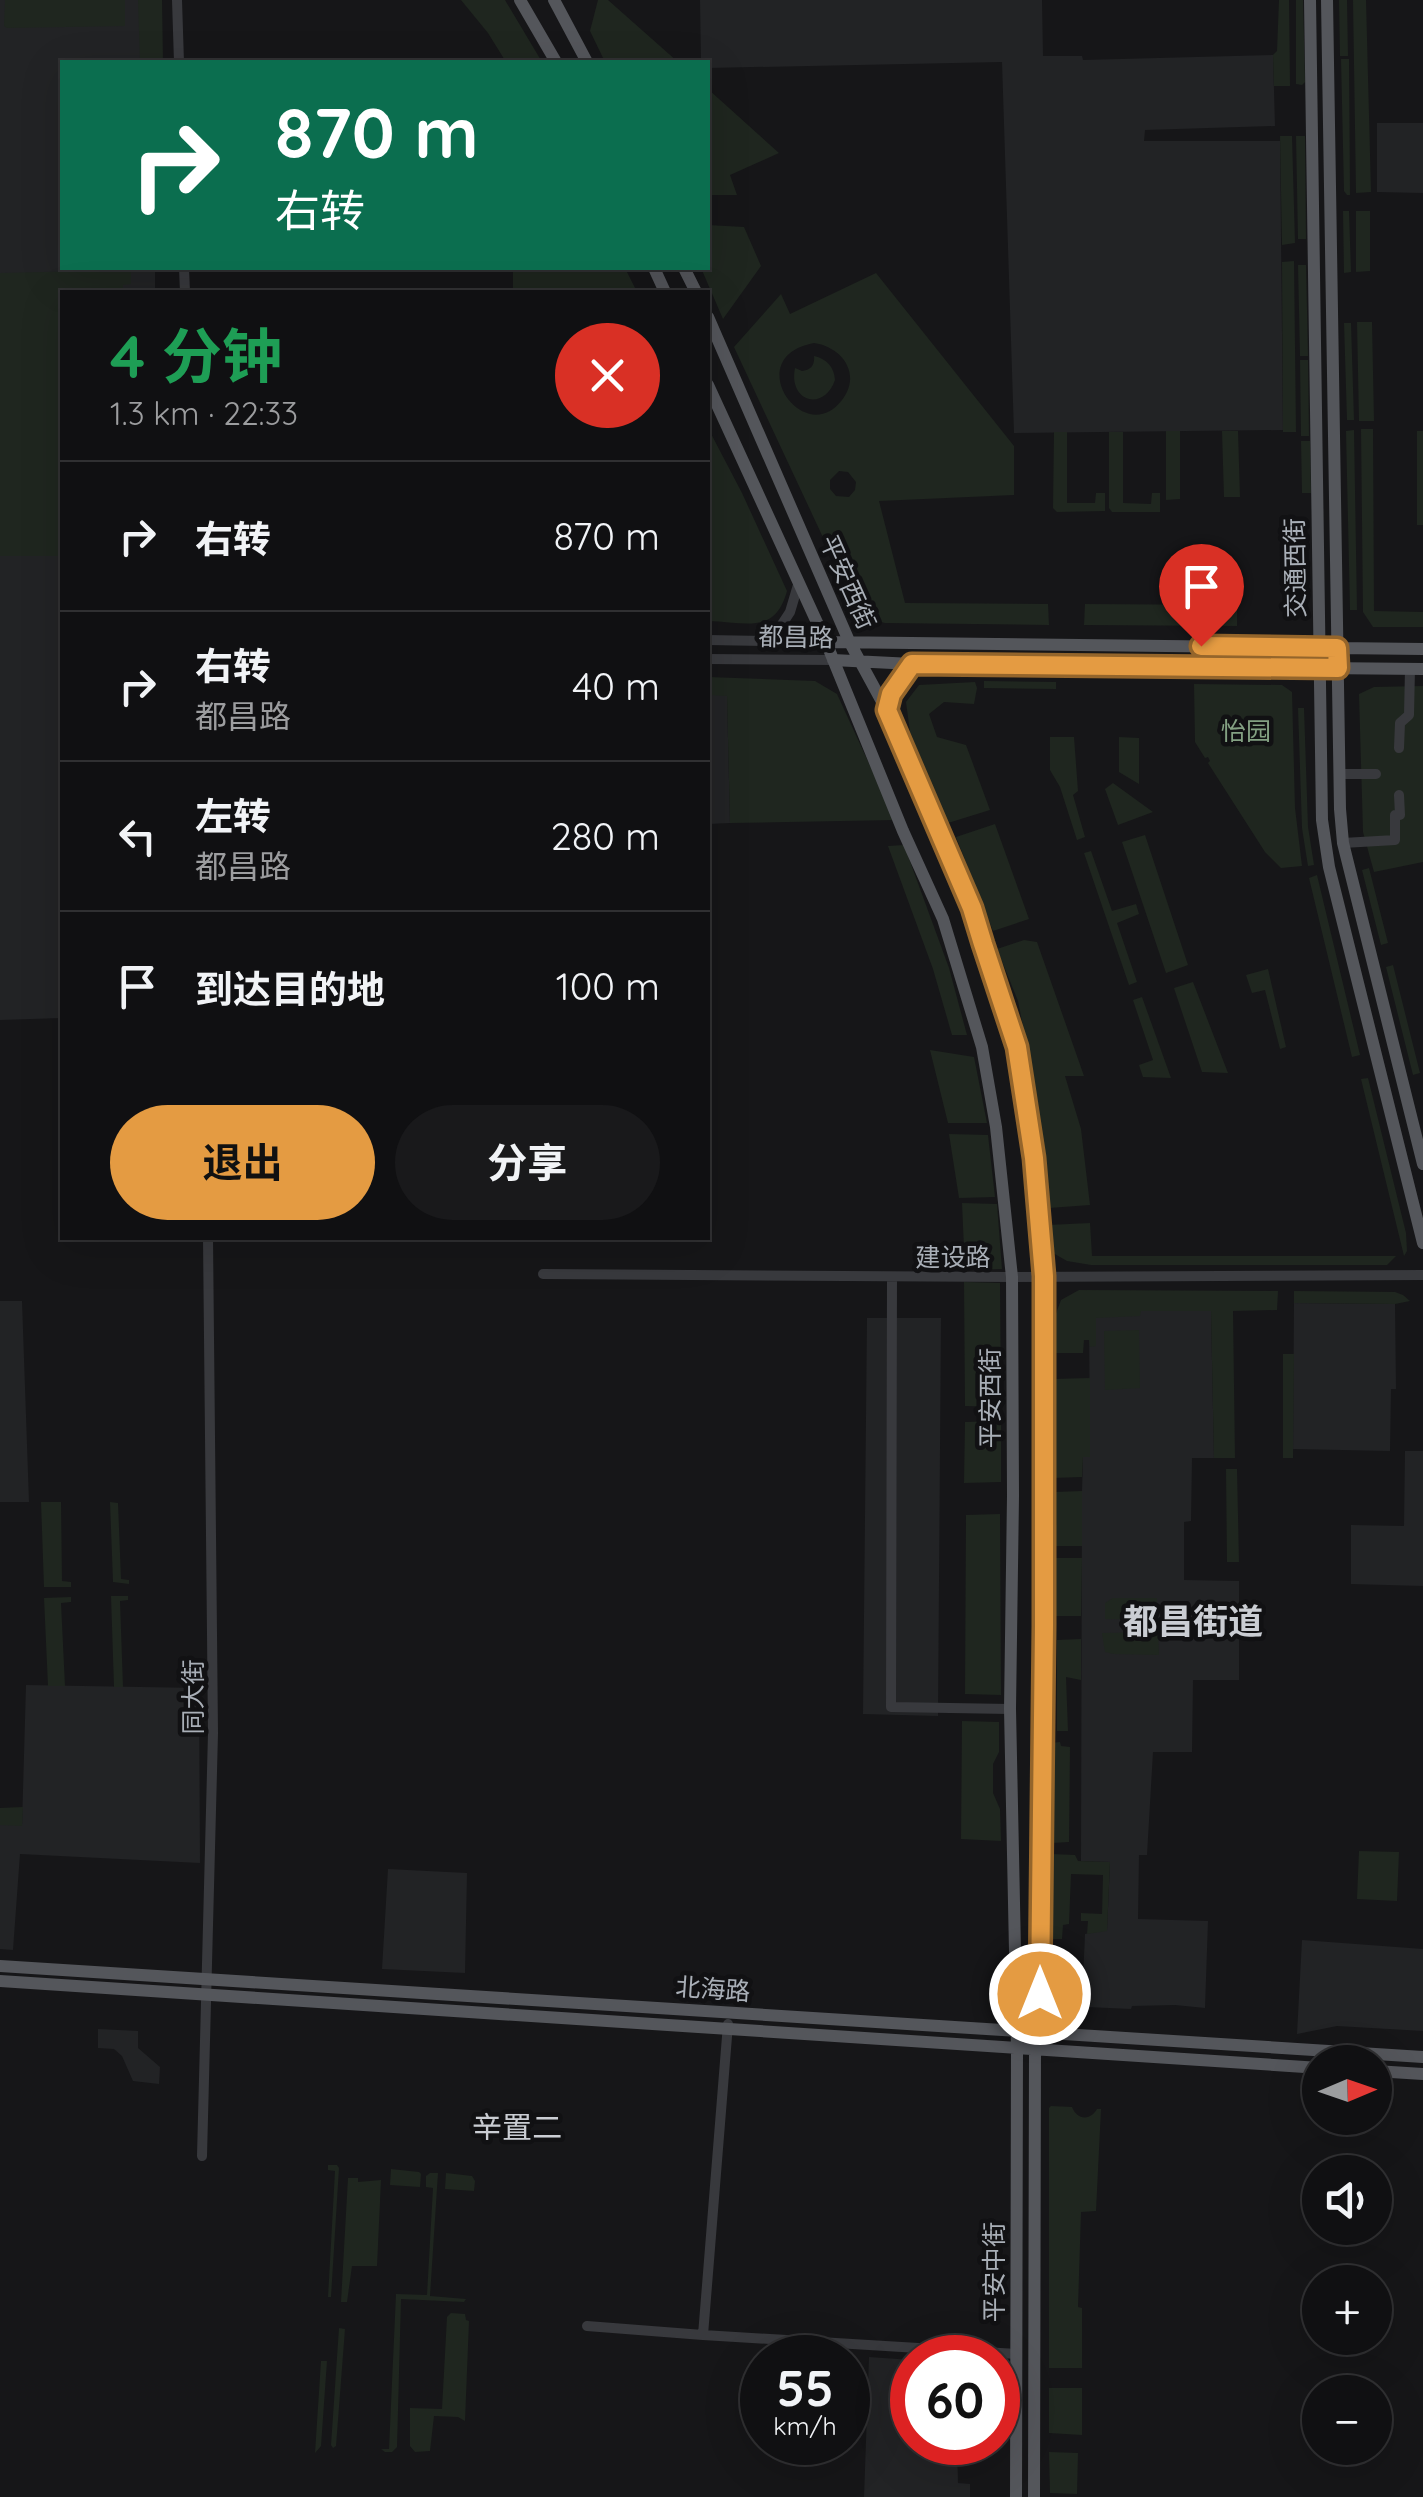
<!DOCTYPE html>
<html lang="zh">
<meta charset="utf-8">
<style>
:root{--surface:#101012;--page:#19191b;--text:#f1f3f6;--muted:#9c9d9f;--line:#303032;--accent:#e49b42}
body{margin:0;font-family:Quicksand,"Noto Sans SC",sans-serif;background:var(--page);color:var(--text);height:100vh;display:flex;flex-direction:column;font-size:38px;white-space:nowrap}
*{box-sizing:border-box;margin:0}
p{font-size:32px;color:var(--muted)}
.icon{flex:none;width:55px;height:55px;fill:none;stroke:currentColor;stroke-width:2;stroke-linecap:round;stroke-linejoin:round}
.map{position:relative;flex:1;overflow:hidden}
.details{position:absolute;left:60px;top:290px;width:650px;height:950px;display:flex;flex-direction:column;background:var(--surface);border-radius:0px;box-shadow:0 10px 40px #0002,0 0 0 2px var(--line)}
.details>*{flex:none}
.banner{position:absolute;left:60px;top:60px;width:650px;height:210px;border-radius:0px;box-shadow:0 10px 40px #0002,0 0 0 2px var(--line);background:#0b6e4f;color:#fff;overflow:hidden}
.needle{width:65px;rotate:88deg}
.tools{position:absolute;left:1302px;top:2045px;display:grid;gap:20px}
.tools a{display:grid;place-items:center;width:90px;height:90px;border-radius:50%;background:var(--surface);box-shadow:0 10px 40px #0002,0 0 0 2px var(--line);font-size:50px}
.speed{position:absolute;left:740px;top:2335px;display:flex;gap:20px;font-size:50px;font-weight:700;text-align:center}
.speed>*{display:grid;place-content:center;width:130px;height:130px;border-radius:50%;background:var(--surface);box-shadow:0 10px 40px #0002,0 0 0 2px var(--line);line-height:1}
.speed small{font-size:25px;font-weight:400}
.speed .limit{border:15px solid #d22;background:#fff;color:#111}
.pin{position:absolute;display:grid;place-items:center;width:85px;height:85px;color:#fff;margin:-102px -42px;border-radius:50% 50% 50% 0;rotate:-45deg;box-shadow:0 0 10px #0007}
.pin .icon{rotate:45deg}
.me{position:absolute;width:110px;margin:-55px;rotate:0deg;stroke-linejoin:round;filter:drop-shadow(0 0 8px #0008)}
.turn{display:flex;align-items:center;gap:35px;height:210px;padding:0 50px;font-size:45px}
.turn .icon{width:130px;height:130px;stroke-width:2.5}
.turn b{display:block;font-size:70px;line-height:85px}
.round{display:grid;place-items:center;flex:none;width:105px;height:105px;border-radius:52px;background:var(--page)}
.summary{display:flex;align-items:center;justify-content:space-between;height:170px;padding:0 50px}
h1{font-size:60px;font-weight:700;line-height:75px;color:#1e9e55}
.action{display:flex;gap:20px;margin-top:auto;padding:20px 50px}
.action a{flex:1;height:115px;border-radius:60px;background:var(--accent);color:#111;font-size:40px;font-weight:700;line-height:115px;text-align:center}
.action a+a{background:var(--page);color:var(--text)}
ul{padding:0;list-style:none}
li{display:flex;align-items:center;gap:30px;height:150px;padding:0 50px;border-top:2px solid var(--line)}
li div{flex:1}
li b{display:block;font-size:38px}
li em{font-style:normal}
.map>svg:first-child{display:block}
.built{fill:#222325}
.green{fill:#1f261f;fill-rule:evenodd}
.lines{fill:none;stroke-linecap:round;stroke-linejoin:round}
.minor{stroke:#38393d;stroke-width:10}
.major{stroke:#54565b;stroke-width:12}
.route-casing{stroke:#94652b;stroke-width:25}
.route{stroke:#e49b42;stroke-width:18}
.labels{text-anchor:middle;stroke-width:9;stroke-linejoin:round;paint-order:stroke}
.street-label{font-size:25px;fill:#a9afb7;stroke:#111113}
.park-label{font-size:25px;fill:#83a082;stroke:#111113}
.quarter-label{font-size:30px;fill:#cacdd3;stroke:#111113}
.district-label{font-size:35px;font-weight:bold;fill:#cacdd3;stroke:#111113}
</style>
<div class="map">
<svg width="1423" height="2497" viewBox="0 0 1423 2497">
<rect width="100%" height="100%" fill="#161618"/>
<path class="built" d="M 0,0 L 149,0 L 150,62 L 62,62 L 62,268 L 155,268 L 155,292 L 62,292 L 62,1018 L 0,1020 Z
M 700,0 L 1042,0 L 1043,56 L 1082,56 L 1083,60 L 1273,55 L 1275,126 L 1145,130 L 1144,141 L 1280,141 L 1283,430 L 1014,433 L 1002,62 L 708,68 L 708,62 L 701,62 Z
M 1377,123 L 1423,123 L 1423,193 L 1377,192 Z
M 708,695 L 727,695 L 730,823 L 708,824 Z
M 0,1301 L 22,1301 L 29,1502 L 0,1502 Z
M 1294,1303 L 1395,1304 L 1396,1389 L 1391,1389 L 1390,1451 L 1293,1449 Z
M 1089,1311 L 1211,1311 L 1214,1458 L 1192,1458 L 1191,1521 L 1184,1522 L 1184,1580 L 1239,1581 L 1239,1680 L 1193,1680 L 1192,1752 L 1153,1752 L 1147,1855 L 1139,1855 L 1138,1919 L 1208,1921 L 1205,2008 L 1175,2005 L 1132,2006 L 1131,2009 L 1087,2007 L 1082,2002 L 1085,1934 L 1107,1930 L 1110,1862 L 1081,1861 L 1082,1491 L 1083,1457 L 1090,1456 Z
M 867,1318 L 941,1318 L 938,1716 L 863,1714 Z
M 1405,1451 L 1423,1451 L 1423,1586 L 1351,1584 L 1351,1525 L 1404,1526 Z
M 26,1685 L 199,1688 L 200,1863 L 20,1854 L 13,1950 L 0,1949 L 0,1825 L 22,1825 Z
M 388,1869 L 467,1873 L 465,1973 L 382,1969 Z
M 1302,1940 L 1423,1949 L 1423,2031 L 1337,2026 L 1297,2034 Z
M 98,2029 L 138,2031 L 138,2048 L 160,2067 L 159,2084 L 133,2081 L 122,2056 L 114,2049 L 98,2048 Z
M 869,2357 L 912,2360 L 912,2442 L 957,2443 L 958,2483 L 970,2484 L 970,2497 L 864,2497 Z"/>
<path class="green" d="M 5,0 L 125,0 L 125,26 L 7,28 L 4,26 Z
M 138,0 L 162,0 L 163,62 L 140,62 Z
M 461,0 L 505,0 L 542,62 L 506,62 L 488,33 Z
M 598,0 L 608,0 L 678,62 L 605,62 L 590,31 Z
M 1279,0 L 1289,0 L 1290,86 L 1274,86 L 1273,55 L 1277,51 Z
M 1296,0 L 1303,0 L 1305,82 L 1302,85 L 1296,84 Z
M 1339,0 L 1347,0 L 1348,56 L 1340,56 Z
M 1353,0 L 1366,0 L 1371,192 L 1356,193 Z
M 1341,59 L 1349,59 L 1350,195 L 1347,195 L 1344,191 Z
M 708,89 L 779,153 L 730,175 L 737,195 L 708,195 Z
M 1280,136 L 1292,136 L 1295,243 L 1282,245 Z
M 1296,136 L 1305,136 L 1306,239 L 1298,239 Z
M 1343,211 L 1349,211 L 1351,272 L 1344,273 Z
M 1356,211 L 1370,211 L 1370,271 L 1356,272 Z
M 708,225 L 744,227 L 761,266 L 723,319 L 701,268 L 708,268 Z
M 1294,261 L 1296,432 L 1283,432 L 1282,262 Z
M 1298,265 L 1306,265 L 1308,356 L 1300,356 Z
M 513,268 L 625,268 L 637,292 L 513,292 Z
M 131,270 L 131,284 L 123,285 L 123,292 L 62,292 L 62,556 L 0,556 L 0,273 Z
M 876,273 L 1014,446 L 1014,495 L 879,501 L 905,603 L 1048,604 L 1049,625 L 885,623 L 867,618 L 856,608 L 734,347 L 781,294 L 790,314 ZM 814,343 C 842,347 862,374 842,400 C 804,450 739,357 814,343 ZM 839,471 L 848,472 L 856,482 L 855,490 L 849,497 L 836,496 L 830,489 L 830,480 Z
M 1357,322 L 1372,322 L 1374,421 L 1359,421 Z
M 1344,323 L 1351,323 L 1354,420 L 1347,420 Z
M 814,356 C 827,359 834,367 835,380 C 824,412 788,402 795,368 L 802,371 C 811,370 815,365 814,356 Z
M 1300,360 L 1308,360 L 1309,436 L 1301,436 Z
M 708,428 L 742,493 L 787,591 C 775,635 746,622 708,621 Z
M 1361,429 L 1373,429 L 1374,611 L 1423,612 L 1423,627 L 1373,627 L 1363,612 Z
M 1354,430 L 1357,610 L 1350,610 L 1346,431 Z
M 1166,431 L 1180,431 L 1180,499 L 1166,500 Z
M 1222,431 L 1238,431 L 1240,497 L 1224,497 Z
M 1417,431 L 1423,431 L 1423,525 L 1417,525 Z
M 1054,432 L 1067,432 L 1067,503 L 1095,503 L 1096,493 L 1105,493 L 1105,511 L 1057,512 L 1053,508 Z
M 1109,432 L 1123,432 L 1123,503 L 1151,504 L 1152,493 L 1160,493 L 1160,512 L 1112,512 L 1109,508 Z
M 1301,441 L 1310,441 L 1311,493 L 1302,493 Z
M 1085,604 L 1237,605 L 1237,626 L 1084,625 Z
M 708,677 L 815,681 L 837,694 L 895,820 L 730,823 L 727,696 L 708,695 Z
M 984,681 L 1056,682 L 1056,689 L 984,688 Z
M 975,682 L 977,688 L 974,704 L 944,702 L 929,714 L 937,737 L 966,745 L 990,810 L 948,823 L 910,732 L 906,702 L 919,685 Z
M 1194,684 L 1282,685 L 1292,692 L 1295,808 L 1302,866 L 1281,868 L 1265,852 L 1208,763 L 1210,761 L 1208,757 L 1205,758 L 1195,742 Z
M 1423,686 L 1423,862 L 1374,872 L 1363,832 L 1359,694 L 1374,687 Z
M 1298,708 L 1304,708 L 1308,827 L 1314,865 L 1308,866 L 1302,828 Z
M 1050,737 L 1074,737 L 1078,791 L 1073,795 L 1085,837 L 1077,840 L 1060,787 L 1050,770 Z
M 1119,737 L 1139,738 L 1139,784 L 1119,772 Z
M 1113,783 L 1153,812 L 1118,825 L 1105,789 Z
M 995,824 L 1029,919 L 993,931 L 956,837 Z
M 1145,835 L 1188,965 L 1166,973 L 1122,842 Z
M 904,845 L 949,968 L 967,1035 L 952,1035 L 933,969 L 888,846 Z
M 1091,851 L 1112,911 L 1136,904 L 1139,914 L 1117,923 L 1137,982 L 1129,985 L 1084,853 Z
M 1369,868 L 1388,943 L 1381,945 L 1362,870 Z
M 1317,875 L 1360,1055 L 1352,1057 L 1309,878 Z
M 1024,940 L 1037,942 L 1084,1076 L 1065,1076 L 1081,1129 L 1090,1205 L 1049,1208 L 1038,1103 L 1018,1001 L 997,949 Z
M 1393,965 L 1420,1073 L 1413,1075 L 1386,967 Z
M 1268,969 L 1286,1047 L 1280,1049 L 1265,990 L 1252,993 L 1246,975 Z
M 1193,982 L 1228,1073 L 1202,1072 L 1174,988 Z
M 1142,997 L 1171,1078 L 1143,1077 L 1139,1065 L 1153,1060 L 1133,1000 Z
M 930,1050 L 974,1057 L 987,1123 L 948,1123 Z
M 1368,1078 L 1406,1233 L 1407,1251 L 1404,1256 L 1361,1079 Z
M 949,1134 L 988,1135 L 995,1197 L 959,1198 Z
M 962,1203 L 997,1204 L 1002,1269 L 965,1270 Z
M 1090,1223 L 1092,1256 L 1396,1256 L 1387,1265 L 1091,1265 L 1067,1261 L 1053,1253 L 1048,1225 Z
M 964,1282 L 1000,1283 L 1001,1407 L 965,1406 Z
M 1079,1290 L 1278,1291 L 1277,1310 L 1233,1311 L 1235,1458 L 1214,1458 L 1211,1311 L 1141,1311 L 1140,1316 L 1096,1318 L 1096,1346 L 1090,1347 L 1089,1340 L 1084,1340 L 1083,1353 L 1055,1353 L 1054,1319 L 1061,1300 Z
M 1294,1291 L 1395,1292 L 1403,1295 L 1410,1301 L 1395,1304 L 1294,1303 Z
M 1139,1330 L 1140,1388 L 1105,1390 L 1104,1331 Z
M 1283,1354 L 1294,1354 L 1293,1458 L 1283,1458 Z
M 1090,1378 L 1090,1457 L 1083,1457 L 1082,1477 L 1052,1478 L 1053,1379 Z
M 1001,1421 L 1001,1482 L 964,1483 L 965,1422 Z
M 1226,1469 L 1237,1469 L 1239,1562 L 1227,1562 Z
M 1082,1491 L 1082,1546 L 1055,1546 L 1055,1492 Z
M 41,1502 L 61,1502 L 62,1581 L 71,1582 L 71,1587 L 44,1587 Z
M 110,1502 L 118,1503 L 121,1579 L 129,1580 L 129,1584 L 113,1582 Z
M 1000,1514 L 1001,1695 L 965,1694 L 966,1515 Z
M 1055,1558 L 1082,1558 L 1081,1616 L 1056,1616 Z
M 128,1596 L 128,1600 L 120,1601 L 123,1687 L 114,1687 L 111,1596 Z
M 71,1597 L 71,1602 L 61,1603 L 65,1686 L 48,1686 L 44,1598 Z
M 1113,1598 L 1157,1598 L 1157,1620 L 1105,1619 L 1105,1603 Z
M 1158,1632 L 1159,1655 L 1114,1654 L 1105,1652 L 1102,1633 Z
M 1081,1639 L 1081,1680 L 1066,1677 L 1068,1731 L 1057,1731 L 1057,1640 Z
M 962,1721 L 999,1722 L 999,1752 L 993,1764 L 993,1793 L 1000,1809 L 1001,1841 L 961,1839 Z
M 1060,1742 L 1061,1746 L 1070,1747 L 1069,1842 L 1052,1843 L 1050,1743 Z
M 23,1807 L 22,1826 L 0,1825 L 0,1808 Z
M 1359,1851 L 1399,1852 L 1397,1901 L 1357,1899 Z
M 1051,1854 L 1075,1855 L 1078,1861 L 1110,1862 L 1107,1931 L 1087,1934 L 1088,1921 L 1081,1921 L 1081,1913 L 1102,1914 L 1103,1875 L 1071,1874 L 1069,1924 L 1063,1925 L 1062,1939 L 1050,1939 Z
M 1050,1956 L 1062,1956 C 1062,1980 1059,1995 1071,2017 C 1046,2006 1050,1980 1050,1956 Z
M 1051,2106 L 1072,2107 C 1077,2120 1090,2121 1097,2109 L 1101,2109 L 1096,2211 L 1081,2212 L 1078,2307 L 1082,2308 L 1082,2368 L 1049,2368 L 1049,2108 Z
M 328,2165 L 337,2165 L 339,2168 L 331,2297 L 328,2297 L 335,2171 L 328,2170 Z
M 391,2169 L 419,2172 L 421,2174 L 420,2187 L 390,2185 Z
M 430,2173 L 438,2173 L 430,2296 L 466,2299 L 464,2302 L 401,2299 L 397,2447 L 392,2452 L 385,2452 L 381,2449 L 389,2449 L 396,2294 L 427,2295 L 433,2188 L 426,2187 L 426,2176 Z
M 446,2173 L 472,2176 L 475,2181 L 474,2191 L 445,2189 Z
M 348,2178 L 358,2178 L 358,2182 L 381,2180 L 377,2266 L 352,2266 L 347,2302 L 341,2302 Z
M 451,2313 L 465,2314 L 466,2320 L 469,2321 L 465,2421 L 458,2417 L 434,2416 L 430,2451 L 415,2452 L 410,2446 L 410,2408 L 442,2409 L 447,2317 Z
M 339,2328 L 345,2329 L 336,2446 L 333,2448 L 331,2445 Z
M 321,2361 L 327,2361 L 321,2446 L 315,2453 Z
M 1049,2388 L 1082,2388 L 1082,2435 L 1049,2433 Z
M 1049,2452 L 1078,2453 L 1077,2494 L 1050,2493 Z"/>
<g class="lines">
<path class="minor" d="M 177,0 L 179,62
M 184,268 L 185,292
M 708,640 L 826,642
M 771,641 L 790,612 L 798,585
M 708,659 L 833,660
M 1399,748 L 1400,723 L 1409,715 L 1410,669
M 1339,774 L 1376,774
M 1343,843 L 1395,840 L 1395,815 L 1400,815 L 1399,795
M 543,1274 L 1012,1277 L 1423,1275
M 892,1277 L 891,1707 L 1010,1709
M 202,2156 L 213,1733 L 208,1238
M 587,2326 L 703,2335 L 1017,2354
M 703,2335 L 728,2024"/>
<path class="major" d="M 520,0 L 556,62
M 554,0 L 587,62
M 1310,0 L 1322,820 L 1329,867 L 1423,1243
M 1327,0 L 1340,809 L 1343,843 L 1423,1164
M 654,268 L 665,292
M 684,268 L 696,292
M 708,317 L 849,641 L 887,711 L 972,908 L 1017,1047 L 1034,1158 L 1044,1276 L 1044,1626 L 1040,2033 L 1035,2049 L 1034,2497
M 708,385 L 826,642 L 903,831 L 943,919 L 982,1047 L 996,1127 L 1012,1277 L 1013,1496 L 1010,1709 L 1017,2048 L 1016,2497
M 826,642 L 1423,649
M 833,660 L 912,664 L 1423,669
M 887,711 L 891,694 L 912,664
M 0,1966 L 1423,2057
M 0,1981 L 1320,2068
M 1375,2071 L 1423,2074"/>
</g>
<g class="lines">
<g class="route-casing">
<path id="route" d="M 1040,1994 L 1044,1626 L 1044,1276 L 1034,1158 L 1017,1047 L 983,944 L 972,908 L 887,710 L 891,694 L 912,664 L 1338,668 L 1337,648 L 1201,646"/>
</g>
<use href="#route" class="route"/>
</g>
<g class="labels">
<g class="street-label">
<text transform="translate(1295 568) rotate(-91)" y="9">交通西街</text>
<text transform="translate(848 582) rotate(66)" y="9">平安西街</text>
<text transform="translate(796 637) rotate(1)" y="9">都昌路</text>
<text x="953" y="1266">建设路</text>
<text transform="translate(990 1398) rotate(-90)" y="9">平安西街</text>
<text transform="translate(193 1697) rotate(-90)" y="9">同大街</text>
<text transform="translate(713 1989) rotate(4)" y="9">北海路</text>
<text transform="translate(994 2272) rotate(-90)" y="9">平安中街</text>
</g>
<g class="park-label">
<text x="1246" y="740">怡园</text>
</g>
<g class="quarter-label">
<text x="517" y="2138">辛置二</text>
</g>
<g class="district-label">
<text x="1193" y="1634">都昌街道</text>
</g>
</g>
</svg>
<div class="tools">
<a><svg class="needle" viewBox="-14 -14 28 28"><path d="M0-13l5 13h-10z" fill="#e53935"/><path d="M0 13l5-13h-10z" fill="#9c9d9f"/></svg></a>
<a><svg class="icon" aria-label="sound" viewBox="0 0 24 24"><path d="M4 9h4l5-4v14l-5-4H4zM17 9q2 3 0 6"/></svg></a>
<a>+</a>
<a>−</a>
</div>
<div class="speed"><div>55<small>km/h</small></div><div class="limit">60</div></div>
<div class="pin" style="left:1201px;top:646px;background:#d93025"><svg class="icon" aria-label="arrive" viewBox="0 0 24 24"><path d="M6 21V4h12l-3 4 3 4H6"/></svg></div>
<svg class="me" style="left:1040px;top:1994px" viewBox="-20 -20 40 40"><circle r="17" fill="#e49b42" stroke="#fff" stroke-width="3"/><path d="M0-11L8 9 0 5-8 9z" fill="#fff"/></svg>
<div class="banner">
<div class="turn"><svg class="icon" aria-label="right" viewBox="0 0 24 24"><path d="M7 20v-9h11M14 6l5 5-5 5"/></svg><div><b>870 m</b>右转</div></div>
</div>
<section class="details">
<div class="summary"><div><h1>4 分钟</h1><p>1.3 km · 22:33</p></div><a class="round" style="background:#d93025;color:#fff"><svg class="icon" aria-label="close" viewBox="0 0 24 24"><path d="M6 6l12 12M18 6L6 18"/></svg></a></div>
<ul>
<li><svg class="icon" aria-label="right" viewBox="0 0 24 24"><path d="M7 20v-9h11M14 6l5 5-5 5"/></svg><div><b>右转</b></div><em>870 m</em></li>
<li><svg class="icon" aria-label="right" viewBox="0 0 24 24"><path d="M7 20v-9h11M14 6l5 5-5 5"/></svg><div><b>右转</b><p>都昌路</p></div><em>40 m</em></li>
<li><svg class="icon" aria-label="left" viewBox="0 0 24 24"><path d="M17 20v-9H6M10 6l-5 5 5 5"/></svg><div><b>左转</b><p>都昌路</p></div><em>280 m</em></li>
<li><svg class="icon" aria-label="arrive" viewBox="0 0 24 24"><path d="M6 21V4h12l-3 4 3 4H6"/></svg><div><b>到达目的地</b></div><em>100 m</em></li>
</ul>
<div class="action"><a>退出</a><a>分享</a></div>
</section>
</div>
